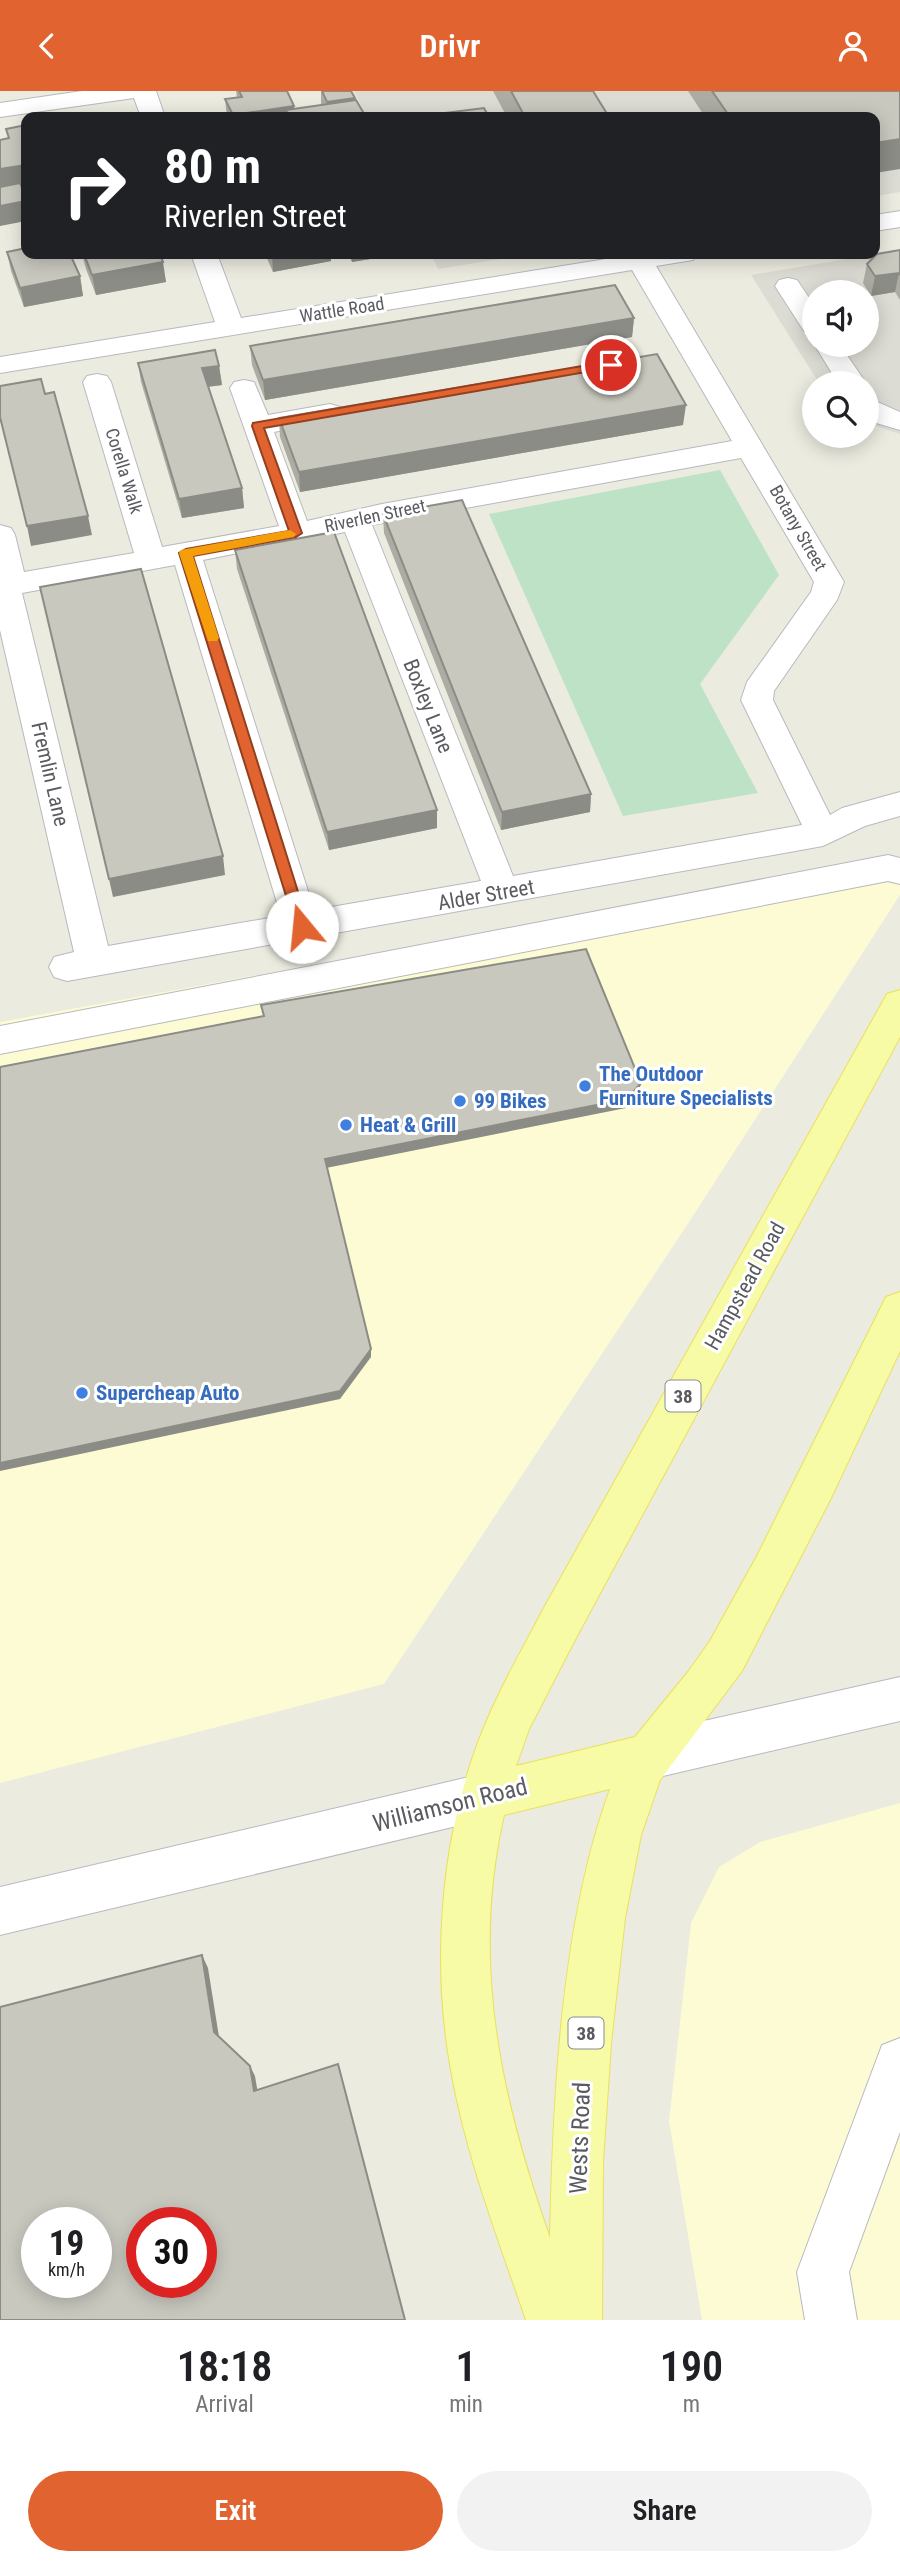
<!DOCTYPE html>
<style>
:root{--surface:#fff;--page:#f2f2f2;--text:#202124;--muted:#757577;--accent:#e16330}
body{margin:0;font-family:"Roboto Condensed",sans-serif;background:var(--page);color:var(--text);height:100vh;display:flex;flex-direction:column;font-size:26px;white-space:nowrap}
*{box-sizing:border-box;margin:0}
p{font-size:23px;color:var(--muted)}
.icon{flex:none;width:38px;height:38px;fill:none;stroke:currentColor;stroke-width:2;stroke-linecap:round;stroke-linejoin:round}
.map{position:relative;height:2229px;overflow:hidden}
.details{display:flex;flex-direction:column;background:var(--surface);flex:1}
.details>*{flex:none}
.banner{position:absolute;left:21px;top:21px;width:859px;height:147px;border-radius:14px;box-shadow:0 4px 18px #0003;background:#202124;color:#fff;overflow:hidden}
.fabs{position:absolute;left:802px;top:189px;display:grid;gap:14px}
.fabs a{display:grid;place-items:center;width:77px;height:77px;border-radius:50%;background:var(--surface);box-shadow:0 4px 18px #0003;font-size:35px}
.speed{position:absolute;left:21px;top:2116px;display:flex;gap:14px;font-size:35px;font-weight:700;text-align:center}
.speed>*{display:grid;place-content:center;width:91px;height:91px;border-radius:50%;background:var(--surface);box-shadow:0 4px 18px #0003;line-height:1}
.speed small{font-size:18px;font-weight:400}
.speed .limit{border:10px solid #d22;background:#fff;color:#111}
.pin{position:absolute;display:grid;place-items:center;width:60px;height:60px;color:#fff;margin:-30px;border:4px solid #fff;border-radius:50%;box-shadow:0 2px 7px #0007}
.me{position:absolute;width:77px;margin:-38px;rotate:343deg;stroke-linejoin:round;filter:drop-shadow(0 0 5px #0008)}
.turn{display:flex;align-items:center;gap:24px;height:147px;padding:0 28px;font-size:32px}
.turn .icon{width:91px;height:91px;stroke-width:2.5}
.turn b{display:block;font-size:49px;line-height:60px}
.eta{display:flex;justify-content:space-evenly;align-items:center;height:119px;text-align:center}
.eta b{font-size:42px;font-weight:600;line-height:49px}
.button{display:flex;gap:14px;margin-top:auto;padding:14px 28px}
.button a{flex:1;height:80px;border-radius:42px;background:var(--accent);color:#fff;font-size:28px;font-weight:600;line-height:80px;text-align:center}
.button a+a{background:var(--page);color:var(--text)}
header{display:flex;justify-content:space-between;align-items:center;height:91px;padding:0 28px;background:var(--accent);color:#fff;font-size:32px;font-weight:600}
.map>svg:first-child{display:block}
.commercial{fill:#fcfbd4}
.industrial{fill:#dddcd4;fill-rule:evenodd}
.green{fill:#bde2c5}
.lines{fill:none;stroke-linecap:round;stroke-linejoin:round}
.minor-casing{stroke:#b8b9be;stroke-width:2}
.major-casing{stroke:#ebe059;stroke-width:2}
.minor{fill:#fff;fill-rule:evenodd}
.major{fill:#f7fba5;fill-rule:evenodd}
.wall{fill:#acaca4}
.shaded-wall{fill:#8c8c86}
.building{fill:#c8c8bf;stroke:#8c8c86;stroke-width:2;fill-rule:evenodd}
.route{fill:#e16330;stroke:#92401f;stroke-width:2}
.slow{fill:#f59e0b}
.shop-dot{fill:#3f7fe0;stroke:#fff;stroke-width:2.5}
.labels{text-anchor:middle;stroke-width:6;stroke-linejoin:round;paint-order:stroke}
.far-street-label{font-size:18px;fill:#595b60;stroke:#fff}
.shield{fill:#fff;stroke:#8b8c90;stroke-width:2}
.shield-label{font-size:19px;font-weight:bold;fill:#595b60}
.street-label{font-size:21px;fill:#595b60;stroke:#fff}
.shop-label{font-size:21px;font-weight:bold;fill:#366cbe;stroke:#fff;text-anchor:start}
.near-street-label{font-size:24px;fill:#595b60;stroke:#fff}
</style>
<header><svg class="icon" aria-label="back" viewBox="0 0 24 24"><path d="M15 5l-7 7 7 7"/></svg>Drivr<svg class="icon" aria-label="person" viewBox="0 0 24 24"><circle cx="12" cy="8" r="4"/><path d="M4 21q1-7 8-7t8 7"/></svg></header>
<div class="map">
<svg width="900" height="2229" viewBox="0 0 900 2229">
<rect width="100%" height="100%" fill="#ebebe0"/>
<path class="commercial" d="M 900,767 L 900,804 L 691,1128 L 384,1593 L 0,1692 L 0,931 Z
M 900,1712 L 900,2229 L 702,2229 L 669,2030 L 691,1832 L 719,1776 L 760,1751 Z"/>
<path class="industrial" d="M 354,0 L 900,0 L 900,101 L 875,105 L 875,26 L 366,26 Z
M 900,159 L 900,343 L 866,332 L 866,292 L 819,292 L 751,184 ZM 814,201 L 866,201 L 866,254 L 814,254 Z
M 431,163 L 531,163 L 438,178 Z"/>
<path class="green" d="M 720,379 L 779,484 L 700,593 L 758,702 L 623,725 L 489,423 Z"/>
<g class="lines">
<g class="minor-casing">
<path id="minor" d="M 82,0 L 156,0 L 165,26 L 141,26 L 134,7 L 0,26 L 0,12 Z
M 900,120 L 900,136 L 875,140 L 875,124 Z
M 191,163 L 217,163 L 241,227 L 637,163 L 697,163 L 693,169 L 656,175 L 844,491 L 837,509 L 774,600 L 773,609 L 830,724 L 842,717 L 900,701 L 900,725 L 865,735 L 823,755 L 67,890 L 54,886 L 49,876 L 54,866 L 74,861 L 0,539 L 0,434 L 11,437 L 15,444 L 24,481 L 134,462 L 83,291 L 87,285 L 97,283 L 107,285 L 111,291 L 162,456 L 279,435 L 230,297 L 234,291 L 244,289 L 254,291 L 268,324 L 330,313 L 340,316 L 344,322 L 340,328 L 274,341 L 307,430 L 382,413 L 732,350 L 632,179 L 0,282 L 0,266 L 215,231 ZM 741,367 L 814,491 L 811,501 L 747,591 L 741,609 L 802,734 L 513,785 L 372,434 ZM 345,441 L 481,790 L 314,819 L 203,469 ZM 175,474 L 281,825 L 108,855 L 22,502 Z
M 788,187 L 797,189 L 814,214 L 814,242 L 804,240 L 775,195 L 779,189 Z
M 814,253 L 840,254 L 866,292 L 838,292 Z
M 866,306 L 900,321 L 900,339 L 866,329 Z
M 888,764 L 900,767 L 900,793 L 888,790 L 0,963 L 0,935 Z
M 900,1586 L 900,1630 L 650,1688 L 634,1681 L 627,1665 L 634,1649 L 650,1642 Z
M 486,1682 L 502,1689 L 509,1705 L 502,1721 L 486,1728 L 0,1844 L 0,1796 Z
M 900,1947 L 900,2041 L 849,2181 L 857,2229 L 805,2229 L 797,2181 L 882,1954 Z"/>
</g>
<g class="major-casing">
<path id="major" d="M 900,899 L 900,946 L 577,1545 L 529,1638 L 516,1675 L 635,1646 L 688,1581 L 710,1550 L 757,1465 L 886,1206 L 900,1201 L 900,1260 L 831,1407 L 742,1580 L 660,1689 L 641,1744 L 625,1827 L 611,1952 L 603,2071 L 602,2229 L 526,2229 C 498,2147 466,2065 451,1979 C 432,1874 440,1755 477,1654 C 495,1605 521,1561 545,1515 L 887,903 ZM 610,1698 C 561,1832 553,2005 550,2147 C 501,2008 470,1872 504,1724 Z"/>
</g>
<use href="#minor" class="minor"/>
<use href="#major" class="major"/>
</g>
<path class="wall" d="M 236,0 L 287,0 L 294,15 L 294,18 L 321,14 L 321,0 L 351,0 L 355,9 L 366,26 L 227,26 L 225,8 L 237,7 Z
M 493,0 L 593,0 L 609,26 L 507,26 Z
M 688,0 L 900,0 L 875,26 L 705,26 Z
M 900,159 L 900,209 L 895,201 L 871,205 L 863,192 L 867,173 Z
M 7,161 L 80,185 L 83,205 L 24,216 L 11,180 Z
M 82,163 L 160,163 L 166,191 L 96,204 L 86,178 Z
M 265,163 L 331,163 L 331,170 L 273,181 Z
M 348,163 L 401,163 L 352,171 Z
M 634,227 L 632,246 L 265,309 L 252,274 L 250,255 Z
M 138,272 L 219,275 L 222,294 L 208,296 L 242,397 L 244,417 L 182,427 L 141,291 Z
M 279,327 L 683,334 L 300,401 L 280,346 Z
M 383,423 L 591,703 L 590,721 L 501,739 L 384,442 Z
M 235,459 L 437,719 L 437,737 L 329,759 L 237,478 Z"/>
<path class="shaded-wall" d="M 355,7 L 356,26 L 328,26 L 327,11 Z
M 294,15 L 295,26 L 286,19 L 286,26 L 233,26 L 233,24 Z
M 900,48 L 900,78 L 875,82 L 875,52 Z
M 26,74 L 26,94 L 0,98 L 0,78 Z
M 26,110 L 26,130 L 0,135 L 0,115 Z
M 272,163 L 331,163 L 331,170 L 273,181 Z
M 351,163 L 401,163 L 352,171 Z
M 163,171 L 166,191 L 96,204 L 92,184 Z
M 899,182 L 895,201 L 871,205 L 875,185 Z
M 80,185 L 83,205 L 24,216 L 20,197 Z
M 634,227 L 632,246 L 265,309 L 263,289 Z
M 219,275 L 222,294 L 205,296 L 202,277 Z
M 686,314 L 683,334 L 300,401 L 299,381 Z
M 242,397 L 244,417 L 182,427 L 179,408 Z
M 88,425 L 92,444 L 31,455 L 27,435 Z
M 591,703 L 590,721 L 501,739 L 502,721 Z
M 437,719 L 437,737 L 329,759 L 327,741 Z
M 223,765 L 225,784 L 113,806 L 109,788 Z
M 641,992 L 639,1001 L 626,1017 L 326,1077 L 325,1068 Z
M 371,1258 L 371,1266 L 340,1308 L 0,1380 L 0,1372 Z
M 202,1864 L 208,1877 L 220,1952 L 214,1941 Z
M 250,1975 L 255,1985 L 259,2009 L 254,2000 Z"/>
<path class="building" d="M 239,0 L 287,0 L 294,15 L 233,24 L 225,8 L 242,6 Z
M 322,0 L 351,0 L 355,7 L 327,11 Z
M 511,0 L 593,0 L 609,26 L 525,26 Z
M 712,0 L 900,0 L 900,48 L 875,52 L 875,26 L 730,26 Z
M 356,9 L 366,26 L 290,26 L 286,19 Z
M 484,17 L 489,26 L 413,26 Z
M 26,34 L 26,74 L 0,78 L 0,49 L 9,47 L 6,38 Z
M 20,92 L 26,107 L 26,110 L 0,115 L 0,96 Z
M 26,157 L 26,163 L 70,163 L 80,185 L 20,197 L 7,161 Z
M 900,159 L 900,184 L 899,182 L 875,185 L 867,173 L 877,163 Z
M 84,163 L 160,163 L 163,171 L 92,184 Z
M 615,194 L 634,227 L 263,289 L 250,255 Z
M 215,259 L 219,275 L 202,277 L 242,397 L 179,408 L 138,272 Z
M 657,263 L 686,314 L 299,381 L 279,327 Z
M 41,288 L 45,303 L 54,301 L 88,425 L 27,435 L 0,326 L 0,295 Z
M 462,409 L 591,703 L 502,721 L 383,423 Z
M 334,441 L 437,719 L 327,741 L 235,459 Z
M 141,478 L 223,765 L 109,788 L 40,496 Z
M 586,858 L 641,992 L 627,1008 L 325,1068 L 371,1258 L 340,1300 L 0,1372 L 0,976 L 264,925 L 261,914 Z
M 202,1864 L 214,1941 L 250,1975 L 254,2000 L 338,1973 L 405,2229 L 0,2229 L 0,1916 ZM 37,2132 L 96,2132 L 96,2191 L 37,2191 ZM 142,2132 L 201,2132 L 201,2191 L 142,2191 Z"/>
<path class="route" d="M 611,270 L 615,271 L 615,276 L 264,337 L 302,442 L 296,446 L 193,465 L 309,836 L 307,840 L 297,840 L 179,462 L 186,458 L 289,440 L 252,335 L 253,332 Z"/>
<path class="slow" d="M 290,439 L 296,443 L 294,446 L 193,465 L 219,547 L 217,550 L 208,550 L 179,462 L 181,459 Z"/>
<g class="shop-dot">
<circle cx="585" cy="995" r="7"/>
<circle cx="460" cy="1010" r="7"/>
<circle cx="346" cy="1034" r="7"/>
<circle cx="82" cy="1302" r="7"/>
</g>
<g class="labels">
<g class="far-street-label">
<text transform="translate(342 219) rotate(-9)" y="6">Wattle Road</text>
<text transform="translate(124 380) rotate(73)" y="6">Corella Walk</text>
<text transform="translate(375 425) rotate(-12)" y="6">Riverlen Street</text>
<text transform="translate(798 437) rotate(60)" y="6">Botany Street</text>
</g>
<g class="shield">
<rect x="665.5" y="1289.5" width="35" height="31" rx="5"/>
<rect x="568.5" y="1926.5" width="35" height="31" rx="5"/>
</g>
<g class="shield-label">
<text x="683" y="1312">38</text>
<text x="586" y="1949">38</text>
</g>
<g class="street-label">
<text transform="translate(428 615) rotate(68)" y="7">Boxley Lane</text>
<text transform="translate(50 683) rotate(77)" y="7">Fremlin Lane</text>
<text transform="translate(486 804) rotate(-10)" y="7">Alder Street</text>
<text transform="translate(745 1195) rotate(-61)" y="7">Hampstead Road</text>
</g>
<g class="shop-label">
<text x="599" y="990">The Outdoor<tspan x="599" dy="24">Furniture Specialists</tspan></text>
<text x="474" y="1017">99 Bikes</text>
<text x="360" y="1041">Heat &amp; Grill</text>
<text x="96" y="1309">Supercheap Auto</text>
</g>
<g class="near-street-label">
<text transform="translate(450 1714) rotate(-14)" y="8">Williamson Road</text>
<text transform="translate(580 2047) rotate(-88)" y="8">Wests Road</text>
</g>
</g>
</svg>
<div class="fabs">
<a><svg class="icon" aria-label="sound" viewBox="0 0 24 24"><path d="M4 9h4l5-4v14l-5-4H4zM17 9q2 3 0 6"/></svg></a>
<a><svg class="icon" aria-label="search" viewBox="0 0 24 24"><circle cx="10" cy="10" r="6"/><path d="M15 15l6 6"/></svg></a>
</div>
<div class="speed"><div>19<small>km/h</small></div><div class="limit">30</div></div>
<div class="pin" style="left:611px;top:274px;background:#d93025"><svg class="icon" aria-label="arrive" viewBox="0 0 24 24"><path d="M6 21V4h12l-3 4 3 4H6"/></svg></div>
<svg class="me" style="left:302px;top:836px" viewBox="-20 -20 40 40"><circle r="19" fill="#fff"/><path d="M0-13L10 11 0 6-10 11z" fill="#e16330"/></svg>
<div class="banner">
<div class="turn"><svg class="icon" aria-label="right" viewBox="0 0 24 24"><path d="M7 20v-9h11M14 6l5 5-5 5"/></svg><div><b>80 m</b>Riverlen Street</div></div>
</div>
</div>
<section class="details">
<div class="eta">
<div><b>18:18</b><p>Arrival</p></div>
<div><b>1</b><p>min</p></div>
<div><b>190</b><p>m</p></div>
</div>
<div class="button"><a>Exit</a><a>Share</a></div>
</section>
